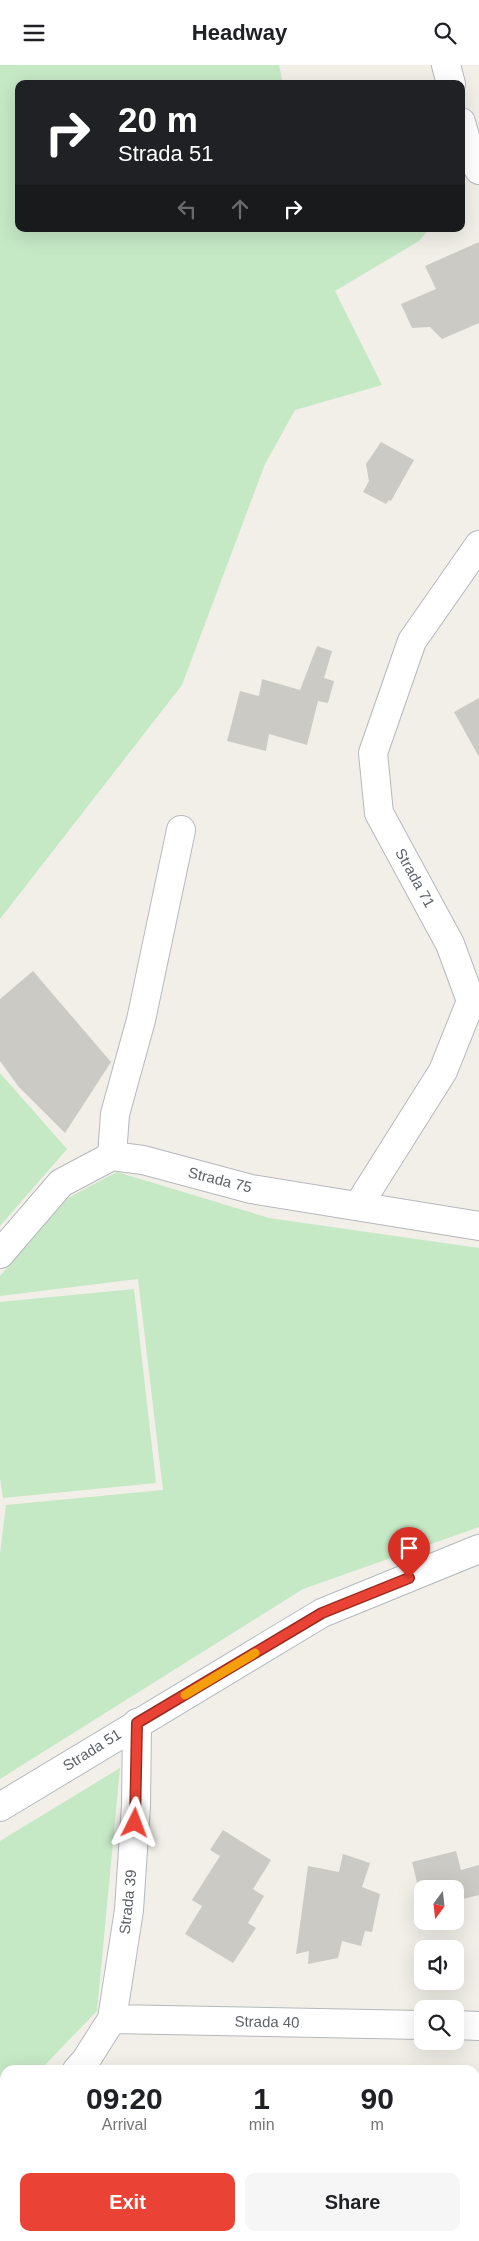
<!DOCTYPE html>
<style>
:root{--surface:#fff;--page:#f6f6f6;--text:#202124;--muted:#757577;--accent:#ea4335}
body{margin:0;font-family:Arial,sans-serif;background:var(--page);color:var(--text);height:100vh;display:flex;flex-direction:column;font-size:19px;white-space:nowrap}
*{box-sizing:border-box;margin:0}
p{font-size:16px;color:var(--muted)}
.icon{flex:none;width:28px;height:28px;fill:none;stroke:currentColor;stroke-width:2;stroke-linecap:round;stroke-linejoin:round}
.map{position:relative;flex:1;overflow:hidden}
.details{position:absolute;left:0px;top:2000px;width:480px;height:176px;display:flex;flex-direction:column;background:var(--surface);border-radius:15px 15px 0 0;box-shadow:0 5px 20px #0002}
.details>*{flex:none}
.guide{position:absolute;left:15px;top:15px;width:450px;height:152px;border-radius:10px;box-shadow:0 5px 20px #0002;background:#202124;color:#fff;overflow:hidden}
.needle{width:32px;rotate:195deg}
.buttons{position:absolute;left:414px;top:1815px;display:grid;gap:10px}
.buttons a{display:grid;place-items:center;width:50px;height:50px;border-radius:10px;background:var(--surface);box-shadow:0 5px 20px #0002;font-size:25px}
.pin{position:absolute;display:grid;place-items:center;width:42px;height:42px;color:#fff;margin:-51px -21px;border-radius:50% 50% 50% 0;rotate:-45deg;box-shadow:0 0 5px #0007}
.pin .icon{rotate:45deg}
.me{position:absolute;width:55px;margin:-28px;rotate:3deg;stroke-linejoin:round;filter:drop-shadow(0 0 4px #0008)}
.turn{display:flex;align-items:center;gap:18px;height:105px;padding:0 20px;font-size:22px}
.turn .icon{width:65px;height:65px;stroke-width:2.5}
.turn b{display:block;font-size:35px;line-height:42px}
.lanes{display:flex;align-items:center;height:48px;padding:0 20px;background:#0003;justify-content:center;gap:25px;direction:ltr}
.lanes .off{opacity:.35}
.eta{display:flex;justify-content:space-evenly;align-items:center;height:85px;text-align:center}
.eta b{font-size:30px;font-weight:800;line-height:35px}
.action{display:flex;gap:10px;margin-top:auto;padding:10px 20px}
.action a{flex:1;height:58px;border-radius:10px;background:var(--accent);color:#fff;font-size:20px;font-weight:800;line-height:58px;text-align:center}
.action a+a{background:var(--page);color:var(--text)}
header{display:flex;justify-content:space-between;align-items:center;height:65px;padding:0 20px;background:var(--surface);font-size:22px;font-weight:800}
.map>svg:first-child{display:block}
.green{fill:#c5e8c5}
.building{fill:#cccac5}
.lines{fill:none;stroke-linecap:round;stroke-linejoin:round}
.street-casing{stroke:#b5b8bc;stroke-width:30}
.secondary-casing{stroke:#b6babf;stroke-width:30}
.street{stroke:#fff;stroke-width:28}
.secondary{stroke:#fff;stroke-width:28}
.route-casing{stroke:#982c22;stroke-width:12}
.route{stroke:#ea4335;stroke-width:9}
.slow{stroke:#f59e0b;stroke-width:9}
.labels{text-anchor:middle;stroke-width:4;stroke-linejoin:round;paint-order:stroke}
.street-label{font-size:15px;fill:#5f6368;stroke:#fff}
</style>
<header><svg class="icon" aria-label="menu" viewBox="0 0 24 24"><path d="M4 6h16M4 12h16M4 18h16"/></svg>Headway<svg class="icon" aria-label="search" viewBox="0 0 24 24"><circle cx="10" cy="10" r="6"/><path d="M15 15l6 6"/></svg></header>
<div class="map">
<svg width="479" height="2176" viewBox="0 0 479 2176">
<rect width="100%" height="100%" fill="#f1efe8"/>
<path class="green" d="M 0,0 L 279,0 L 283,19 L 19,19 L 19,164 L 429,164 L 419,176 L 335,226 L 382,320 L 295,345 L 265,399 L 182,620 L 0,854 Z
M 0,1008 L 67,1084 L 0,1161 Z
M 117,1107 L 269,1153 L 479,1183 L 479,1462 L 303,1524 L 0,1714 L 0,1489 L 6,1440 L 163,1425 L 138,1214 L 0,1231 L 0,1211 L 68,1133 Z
M 134,1224 L 156,1418 L 3,1433 L 0,1413 L 0,1237 Z
M 120,1703 L 97,1946 L 40,2005 L 5,2005 L 5,2031 L 0,2033 L 0,1776 Z"/>
<path class="building" d="M 479,177 L 479,258 L 442,274 L 430,262 L 412,263 L 401,239 L 436,224 L 425,201 Z
M 381,377 L 414,395 L 391,436 L 389,435 L 386,439 L 363,427 L 369,416 L 366,399 Z
M 317,581 L 332,586 L 324,613 L 334,616 L 328,638 L 318,636 L 307,680 L 269,669 L 266,686 L 227,676 L 240,626 L 259,631 L 262,614 L 300,625 Z
M 479,633 L 479,692 L 454,647 Z
M 33,906 L 111,997 L 65,1068 L 18,1021 L 0,996 L 0,934 Z
M 223,1765 L 271,1795 L 253,1824 L 264,1831 L 248,1858 L 256,1863 L 233,1898 L 185,1869 L 202,1841 L 192,1835 L 220,1791 L 210,1785 Z
M 456,1786 L 461,1805 L 479,1800 L 479,1830 L 455,1836 L 455,1824 L 422,1824 L 422,1838 L 412,1797 Z
M 343,1789 L 370,1798 L 362,1822 L 380,1829 L 372,1867 L 365,1866 L 361,1881 L 342,1876 L 338,1893 L 308,1899 L 309,1886 L 296,1889 L 308,1801 L 339,1807 Z"/>
<g class="lines">
<g class="street-casing">
<path id="street" d="M 446,0 L 451,19
M 461,57 L 470,89 L 479,105
M 112,1091 L 115,1049 L 141,955 L 181,765
M 358,1141 L 443,1006 L 471,936 L 450,879 L 379,748 L 373,688 L 412,576 L 479,480
M 0,1189 L 61,1118 L 112,1091 L 143,1095 L 251,1124 L 479,1161
M 112,1954 L 422,1960
M 455,1960 L 479,1961
M 77,2005 L 86,1995 L 112,1954 L 129,1845 L 136,1740 L 137,1658
M 0,2059 L 5,2057
M 475,2138 L 479,2131
M 453,2176 L 455,2171"/>
</g>
<g class="secondary-casing">
<path id="secondary" d="M 0,1742 L 322,1548 L 479,1484"/>
</g>
<use href="#street" class="street"/>
<use href="#secondary" class="secondary"/>
</g>
<g class="lines">
<g class="route-casing">
<path id="route" d="M 135,1758 L 137,1658 L 322,1548 L 409,1513"/>
</g>
<use href="#route" class="route"/>
<path class="slow" d="M 185,1630 L 255,1588"/>
</g>
<g class="labels">
<g class="street-label">
<text transform="translate(415 813) rotate(61)" y="5">Strada 71</text>
<text transform="translate(220 1115) rotate(14)" y="5">Strada 75</text>
<text transform="translate(92 1685) rotate(-32)" y="5">Strada 51</text>
<text transform="translate(128 1837) rotate(-84)" y="5">Strada 39</text>
<text transform="translate(267 1957) rotate(1)" y="5">Strada 40</text>
</g>
</g>
</svg>
<div class="buttons">
<a><svg class="needle" viewBox="-14 -14 28 28"><path d="M0-13l5 13h-10z" fill="#e53935"/><path d="M0 13l5-13h-10z" fill="#757577"/></svg></a>
<a><svg class="icon" aria-label="sound" viewBox="0 0 24 24"><path d="M4 9h4l5-4v14l-5-4H4zM17 9q2 3 0 6"/></svg></a>
<a><svg class="icon" aria-label="search" viewBox="0 0 24 24"><circle cx="10" cy="10" r="6"/><path d="M15 15l6 6"/></svg></a>
</div>
<div class="pin" style="left:409px;top:1513px;background:#d93025"><svg class="icon" aria-label="arrive" viewBox="0 0 24 24"><path d="M6 21V4h12l-3 4 3 4H6"/></svg></div>
<svg class="me" style="left:135px;top:1758px" viewBox="-20 -20 40 40"><path d="M0-17L14 15 0 8-14 15z" fill="#ea4335" stroke="#fff" stroke-width="4"/></svg>
<div class="guide">
<div class="turn"><svg class="icon" aria-label="right" viewBox="0 0 24 24"><path d="M7 20v-9h11M14 6l5 5-5 5"/></svg><div><b>20 m</b>Strada 51</div></div>
<div class="lanes"><svg class="icon off" aria-label="left" viewBox="0 0 24 24"><path d="M17 20v-9H6M10 6l-5 5 5 5"/></svg><svg class="icon off" aria-label="ahead" viewBox="0 0 24 24"><path d="M12 20V5M6 11l6-6 6 6"/></svg><svg class="icon" aria-label="right" viewBox="0 0 24 24"><path d="M7 20v-9h11M14 6l5 5-5 5"/></svg></div>
</div>
<section class="details">
<div class="eta">
<div><b>09:20</b><p>Arrival</p></div>
<div><b>1</b><p>min</p></div>
<div><b>90</b><p>m</p></div>
</div>
<div class="action"><a>Exit</a><a>Share</a></div>
</section>
</div>
